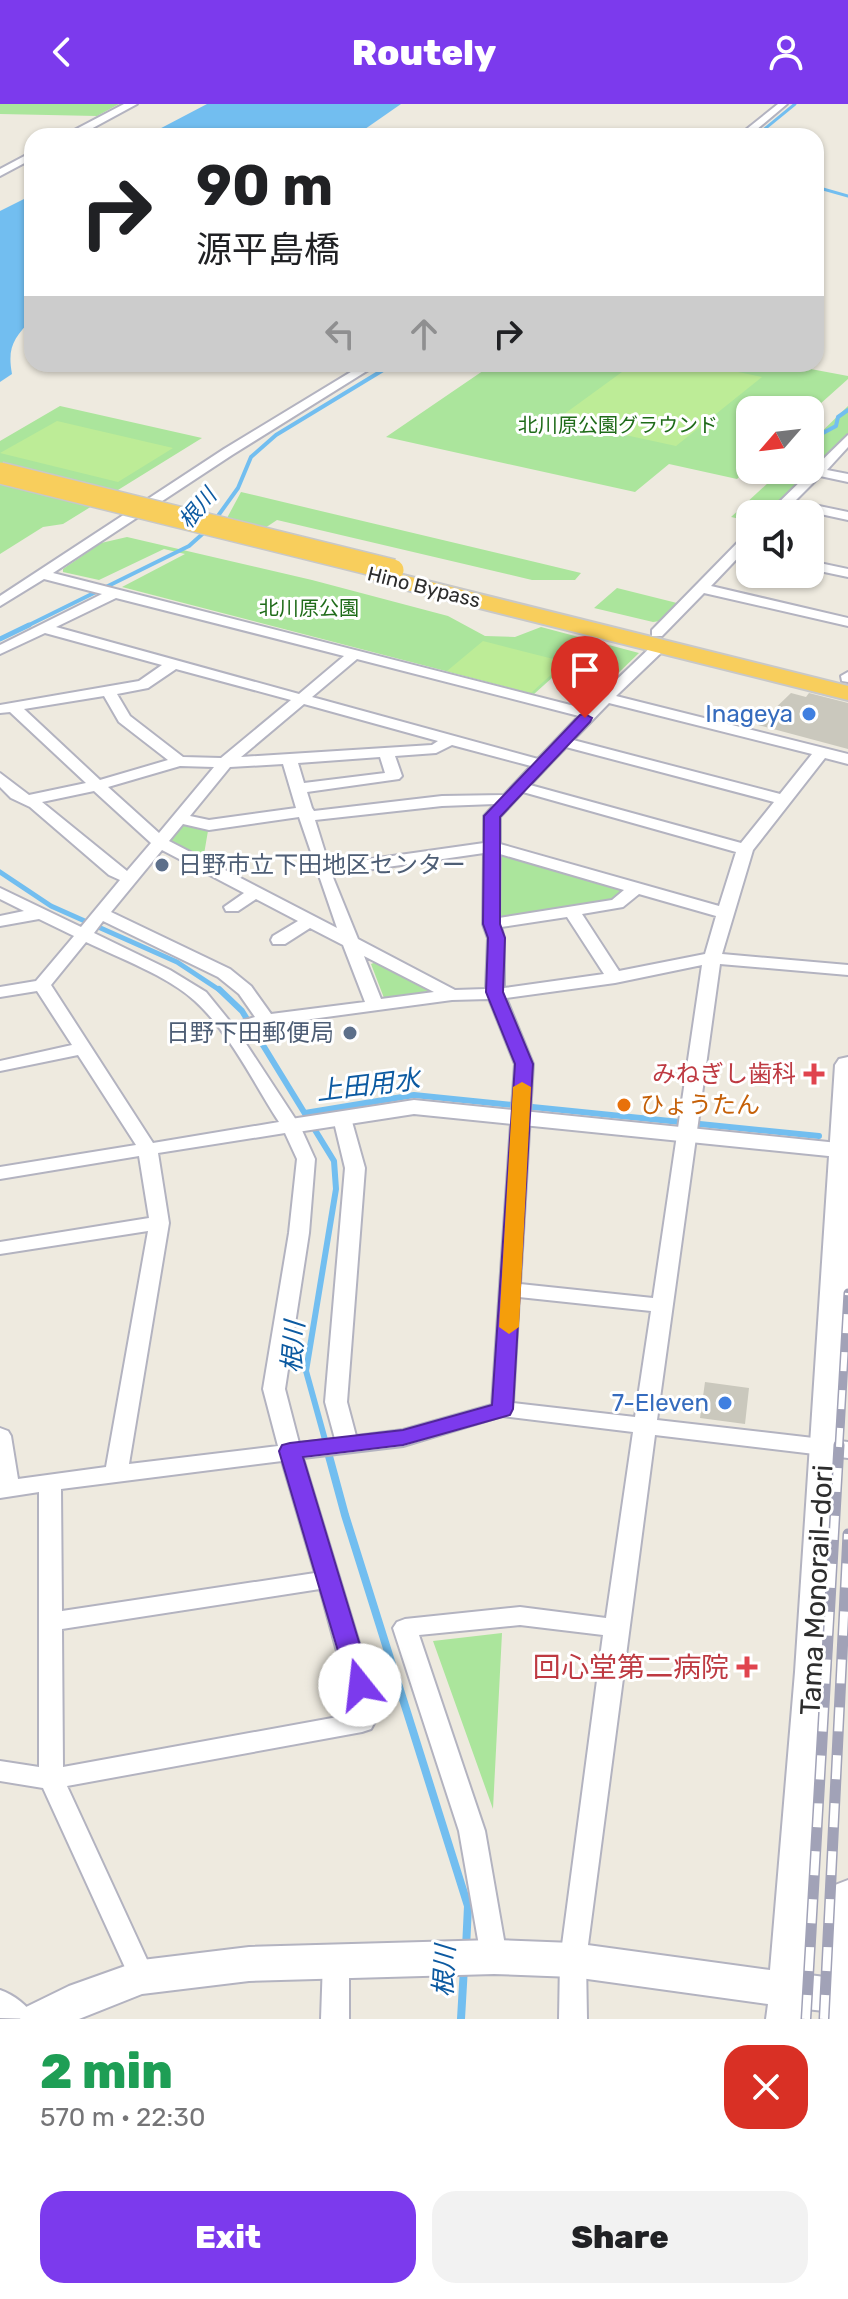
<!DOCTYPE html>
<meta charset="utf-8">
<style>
:root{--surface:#fff;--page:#f2f2f2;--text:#202124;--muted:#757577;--accent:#7c3aed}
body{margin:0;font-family:Rubik,"Noto Sans JP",sans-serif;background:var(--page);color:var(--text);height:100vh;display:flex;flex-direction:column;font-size:30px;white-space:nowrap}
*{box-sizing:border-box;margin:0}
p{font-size:26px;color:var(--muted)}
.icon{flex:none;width:44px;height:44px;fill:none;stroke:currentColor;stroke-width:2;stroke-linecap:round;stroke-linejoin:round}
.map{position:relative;height:1915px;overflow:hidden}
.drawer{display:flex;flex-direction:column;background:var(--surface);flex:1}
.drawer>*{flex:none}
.guide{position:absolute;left:24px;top:24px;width:800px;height:244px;border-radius:24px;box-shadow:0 2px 6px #0004;background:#fff;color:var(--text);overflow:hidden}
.needle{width:52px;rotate:242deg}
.tools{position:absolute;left:736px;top:292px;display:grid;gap:16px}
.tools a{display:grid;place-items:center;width:88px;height:88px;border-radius:16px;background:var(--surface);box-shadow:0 2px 6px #0004;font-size:40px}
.pin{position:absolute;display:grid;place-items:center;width:68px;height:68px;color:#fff;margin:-82px -34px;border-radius:50% 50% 50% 0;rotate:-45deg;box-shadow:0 0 8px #0007}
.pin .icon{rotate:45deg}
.me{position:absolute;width:88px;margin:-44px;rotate:344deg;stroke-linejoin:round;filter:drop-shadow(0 0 6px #0008)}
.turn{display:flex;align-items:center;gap:28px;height:168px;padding:0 40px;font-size:36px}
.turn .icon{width:104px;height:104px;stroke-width:2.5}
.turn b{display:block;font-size:56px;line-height:68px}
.lanes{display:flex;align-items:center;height:76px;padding:0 40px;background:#0003;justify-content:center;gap:40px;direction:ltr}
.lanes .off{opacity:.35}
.round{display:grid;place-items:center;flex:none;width:84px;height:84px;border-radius:24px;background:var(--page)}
.headline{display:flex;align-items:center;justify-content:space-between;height:136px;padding:0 40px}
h1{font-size:48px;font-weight:800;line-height:60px;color:#1e9e55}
.action{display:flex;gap:16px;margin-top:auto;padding:16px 40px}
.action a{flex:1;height:92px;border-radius:24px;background:var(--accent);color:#fff;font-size:32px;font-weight:800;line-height:92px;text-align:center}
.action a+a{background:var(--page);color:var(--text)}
header{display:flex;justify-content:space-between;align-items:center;height:104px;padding:0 40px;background:var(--accent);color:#fff;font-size:36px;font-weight:800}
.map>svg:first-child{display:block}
.green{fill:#abe59c}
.pitch{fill:#bdec97}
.water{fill:#72bef0}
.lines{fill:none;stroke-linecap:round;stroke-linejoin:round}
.stream-far4{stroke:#72bef0;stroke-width:3}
.stream-far3{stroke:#72bef0;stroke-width:4}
.stream-far2{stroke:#72bef0;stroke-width:5}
.stream-far1{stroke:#72bef0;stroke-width:6}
.stream{stroke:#72bef0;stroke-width:8}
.building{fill:#cac8bd}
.minor-casing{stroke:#b3b3c0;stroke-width:4}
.tertiary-casing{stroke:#b3b3c0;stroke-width:4}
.secondary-casing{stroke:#b3b3c0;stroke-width:4}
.trunk-casing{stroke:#c8c8c8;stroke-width:4}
.minor{fill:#fff;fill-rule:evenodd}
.tertiary{fill:#fff;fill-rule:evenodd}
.secondary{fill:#fff;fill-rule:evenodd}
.trunk{fill:#f8ce5c;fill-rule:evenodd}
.rail-far1-casing{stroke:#a1a2b7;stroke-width:9}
.rail-casing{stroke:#a1a2b7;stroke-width:11}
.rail-far1{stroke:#fff;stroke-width:6;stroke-dasharray:19;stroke-linecap:butt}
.rail{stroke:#fff;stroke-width:8;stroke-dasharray:24;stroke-linecap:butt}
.trunk-bridge-casing{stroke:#c8c8c8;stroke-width:24;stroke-linecap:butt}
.trunk-bridge{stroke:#f8ce5c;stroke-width:21}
.route{fill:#7c3aed;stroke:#51269a;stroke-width:2}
.slow{fill:#f59e0b}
.shop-dot{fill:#3f7fe0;stroke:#fff;stroke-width:3}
.service-dot{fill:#5c6f8a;stroke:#fff;stroke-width:3}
.health-dot{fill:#e0444e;stroke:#fff;stroke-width:3}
.food-dot{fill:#e8710a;stroke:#fff;stroke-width:3}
.labels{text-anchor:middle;stroke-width:6;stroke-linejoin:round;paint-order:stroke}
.far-park-label{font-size:20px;fill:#206c1a;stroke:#fff}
.far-street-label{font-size:20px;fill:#2d2d2d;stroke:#fff}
.far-water-label{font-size:22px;font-style:italic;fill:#0c5aa1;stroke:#fff}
.shop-label{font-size:24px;fill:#366cbe;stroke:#fff;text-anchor:end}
.service-label{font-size:24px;fill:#4e5e75;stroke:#fff;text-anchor:start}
.health-label{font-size:24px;fill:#be3a42;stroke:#fff;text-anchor:end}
.food-label{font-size:24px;fill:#c56008;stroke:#fff;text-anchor:start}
.water-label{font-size:26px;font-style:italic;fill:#0c5aa1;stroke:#fff}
.near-street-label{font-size:28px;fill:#2d2d2d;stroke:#fff}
.near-health-label{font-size:28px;fill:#be3a42;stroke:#fff;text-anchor:end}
</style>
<header><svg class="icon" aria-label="back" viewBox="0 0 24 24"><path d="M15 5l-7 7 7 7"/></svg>Routely<svg class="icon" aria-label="person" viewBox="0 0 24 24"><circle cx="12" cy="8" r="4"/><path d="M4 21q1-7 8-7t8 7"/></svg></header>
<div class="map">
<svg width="848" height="1915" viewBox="0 0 848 1915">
<rect width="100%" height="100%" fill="#eeeadf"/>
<path class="green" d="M 0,0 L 119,0 L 97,12 L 0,10 Z
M 493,260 L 784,260 L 848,272 L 848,275 L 810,309 L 810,306 L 750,306 L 750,363 L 737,375 L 669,360 L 635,388 L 386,333 Z
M 60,302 L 202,334 L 63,420 L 43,423 L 0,450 L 0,337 Z
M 848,302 L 848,330 L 766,410 L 750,410 L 750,417 L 731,413 L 782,366 L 810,366 L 810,339 Z
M 241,388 L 581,469 L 575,476 L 532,476 L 277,416 L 265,424 L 227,414 Z
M 127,433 L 312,476 L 448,512 L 485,532 L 515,533 L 541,523 L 639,549 L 611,576 L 563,564 L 534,590 L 122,483 L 185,450 L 164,445 L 99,476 L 63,468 L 63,465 L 101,439 Z
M 617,484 L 677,499 L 660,517 L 653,518 L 594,504 Z
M 179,714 L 209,721 L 203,756 L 160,739 Z
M 492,743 L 637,783 L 617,800 L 491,820 Z
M 376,858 L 430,887 L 384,894 L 371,860 Z
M 502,1529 L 493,1705 L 433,1537 Z"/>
<path class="pitch" d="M 633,260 L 700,260 L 762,273 L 676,342 L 556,316 Z
M 57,317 L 173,344 L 118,378 L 0,349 Z
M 483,537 L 565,558 L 531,589 L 447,567 Z"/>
<path class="water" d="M 207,0 L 401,0 L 355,32 L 146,32 Z
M 32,91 L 32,215 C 14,234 7,243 12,270 L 0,278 L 0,107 Z"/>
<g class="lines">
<path class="stream-far4" d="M 756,32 L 795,0
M 816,83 L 848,92"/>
<path class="stream-far3" d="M 810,336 L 836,322 L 838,313 L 848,306
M 215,416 L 238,384 L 251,353 L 276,331 L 393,260
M 25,523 L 189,442 L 208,425"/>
<path class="stream-far2" d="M 0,535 L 29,521
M 0,768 L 51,802 L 177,858 L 221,887"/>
<path class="stream-far1" d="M 219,885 L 242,907 L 334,1057 L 336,1085 L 306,1267 L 327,1343
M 305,1009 L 414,991 L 819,1032"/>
<path class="stream" d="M 326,1341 L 345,1411 L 468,1802 L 466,1844
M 461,1915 L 464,1863"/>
</g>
<path class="building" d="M 791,589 L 806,593 L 809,589 L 848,599 L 848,645 L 758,621 Z
M 705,1278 L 749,1284 L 745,1320 L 700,1314 Z"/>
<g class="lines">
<g class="minor-casing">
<path id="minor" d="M 778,0 L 787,0 L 749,32 L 738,32 Z
M 32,48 L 32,55 L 0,72 L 0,65 Z
M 364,260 L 378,260 L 232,351 L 53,469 L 586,605 L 655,539 L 665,539 L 665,545 L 616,592 L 848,650 L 848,660 L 825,654 L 753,746 L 722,850 L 848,861 L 848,871 L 720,860 L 657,1316 L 848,1338 L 848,1354 L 655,1331 L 586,1856 L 587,1915 L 559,1915 L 560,1856 L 603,1531 L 520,1521 L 419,1531 L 485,1727 L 507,1853 L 503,1861 L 494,1865 L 485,1861 L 481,1853 L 459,1727 L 393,1524 L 397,1518 L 405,1515 L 520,1503 L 606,1514 L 633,1328 L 502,1312 L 403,1342 L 303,1354 L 380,1608 L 371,1625 L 362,1628 L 67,1682 L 155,1873 L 151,1881 L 142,1885 L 133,1881 L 43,1684 L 0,1677 L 0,1657 L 39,1663 L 39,1388 L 0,1394 L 0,1324 L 8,1327 L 11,1332 L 18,1375 L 106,1363 L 148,1127 L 0,1150 L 0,1138 L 149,1114 L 139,1052 L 0,1075 L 0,1063 L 136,1041 L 78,951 L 0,967 L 0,957 L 72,941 L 37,887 L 0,893 L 0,883 L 36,877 L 74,832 L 39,815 L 0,822 L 0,812 L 24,807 L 0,795 L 0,784 L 81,823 L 120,776 L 109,771 L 30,703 L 11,694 L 0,683 L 0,669 L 29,691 L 86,679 L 10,608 L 0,609 L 0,601 L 139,577 L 162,561 L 45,529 L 0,550 L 0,541 L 102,490 L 44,475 L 0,502 L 0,492 L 224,345 ZM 116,494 L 344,552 L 299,590 L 56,523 ZM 357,555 L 579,612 L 538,655 L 312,593 ZM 176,565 L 291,596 L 221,654 L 183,653 L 130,612 L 117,590 L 148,584 ZM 104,592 L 119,618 L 168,656 L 100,676 L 24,605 ZM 609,599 L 812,650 L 780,690 L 573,636 ZM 304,600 L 438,637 L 432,641 L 241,653 ZM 452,641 L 531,662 L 504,691 L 442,692 L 314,707 L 312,704 L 307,688 L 399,675 L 402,672 L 395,652 L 436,649 ZM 566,643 L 774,698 L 741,739 L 530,681 ZM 380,653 L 385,669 L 304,679 L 298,659 ZM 283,660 L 296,704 L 209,716 L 190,712 L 230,663 ZM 180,662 L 214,663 L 159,729 L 108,683 ZM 94,687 L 151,739 L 127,767 L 42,698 ZM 523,688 L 736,748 L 719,802 L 500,740 L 500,713 ZM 495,700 L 484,712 L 484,739 L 329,761 L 315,716 L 442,702 ZM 299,713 L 337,824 L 169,737 L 183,720 L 209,726 ZM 162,746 L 244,789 L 224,803 L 226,807 L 238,807 L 256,795 L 298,817 L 273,832 L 271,836 L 273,840 L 285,840 L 310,824 L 343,841 L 365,898 L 271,910 L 251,882 L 230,865 L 111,808 ZM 484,749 L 483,820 L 488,834 L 486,885 L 455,886 L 358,835 L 332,771 ZM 500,750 L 624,786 L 612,796 L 499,814 ZM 639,790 L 716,812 L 705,850 L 619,867 L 582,810 L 623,803 ZM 567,813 L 604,870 L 504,884 L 504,834 L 501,823 ZM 103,817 L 218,873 L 239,890 L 255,913 L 232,920 L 206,888 L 170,866 L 94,829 ZM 86,838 C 119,854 168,872 195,897 C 230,929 253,978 279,1018 L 153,1039 L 51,881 ZM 364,852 L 434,888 L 381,895 ZM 702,861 L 653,1194 L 520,1180 L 533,960 L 506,894 L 615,879 ZM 489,895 L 515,960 L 492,1301 L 403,1326 L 356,1332 L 347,1298 L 365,1064 L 351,1014 L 342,1008 L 333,1014 L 345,1064 L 325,1298 L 335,1335 L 299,1339 L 285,1285 L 309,1129 L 315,1055 L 300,1022 L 239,929 L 267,921 L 452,896 ZM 285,1029 L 297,1055 L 289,1129 L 263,1285 L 278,1342 L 129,1360 L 169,1119 L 158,1049 ZM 519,1193 L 651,1207 L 635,1313 L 513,1299 ZM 282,1357 L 315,1469 L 62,1507 L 61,1385 ZM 320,1485 L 354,1610 L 63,1663 L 62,1525 Z
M 848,331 L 848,343 L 827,366 L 848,370 L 848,378 L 820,372 L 795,397 L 848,408 L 848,416 L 788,403 L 780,410 L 767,410 Z
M 750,430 L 750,441 L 711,482 L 848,514 L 848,522 L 704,489 L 662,532 L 652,532 L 652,526 L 745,431 Z
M 810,457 L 848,465 L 848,473 L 810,465 Z
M 848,568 L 848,578 L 842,577 L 841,572 Z
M 336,1845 L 345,1849 L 349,1857 L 349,1915 L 321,1915 L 323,1857 L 327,1849 Z
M 0,1886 C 14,1891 28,1901 35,1915 L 0,1914 Z"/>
</g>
<g class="tertiary-casing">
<path id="tertiary" d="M 124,0 L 137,0 L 78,32 L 63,32 Z
M 414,996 L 848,1040 L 848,1054 L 414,1010 L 291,1029 L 283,1027 L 280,1022 L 283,1017 L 291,1015 Z"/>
</g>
<g class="secondary-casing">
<path id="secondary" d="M 848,953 L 848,1210 L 829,1568 L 809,1871 L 825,1873 L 829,1792 L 835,1781 L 848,1776 L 848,1915 L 823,1915 L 824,1907 L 806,1905 L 806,1915 L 766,1915 L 768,1900 L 573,1873 L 494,1870 L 249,1877 L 142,1890 L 79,1915 L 20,1915 L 26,1903 L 69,1882 L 142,1856 L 249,1843 L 494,1836 L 573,1839 L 770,1866 L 795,1568 L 835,961 L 839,955 Z"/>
</g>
<g class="trunk-casing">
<path id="trunk" d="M 383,466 L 848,582 L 848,596 L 375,478 L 372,473 Z"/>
</g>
<use href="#minor" class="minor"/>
<use href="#tertiary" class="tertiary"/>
<use href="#secondary" class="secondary"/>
<use href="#trunk" class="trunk"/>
<g class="rail-far1-casing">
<path id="rail-far1" d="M 839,1343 L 848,1189"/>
</g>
<g class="rail-casing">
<path id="rail" d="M 806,1915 L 839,1341
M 824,1915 L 848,1430"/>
</g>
<use href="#rail-far1" class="rail-far1"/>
<use href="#rail" class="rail"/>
<g class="trunk-bridge-casing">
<path id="trunk-bridge" d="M 0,369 L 393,466"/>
</g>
<use href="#trunk-bridge" class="trunk-bridge"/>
</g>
<path class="route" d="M 585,610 L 592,614 L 590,618 L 500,713 L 500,820 L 505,834 L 503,888 L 533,960 L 513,1305 L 510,1311 L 403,1341 L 303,1353 L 372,1581 L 369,1588 L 360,1591 L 352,1588 L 348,1581 L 279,1347 L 282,1341 L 290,1339 L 403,1326 L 492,1301 L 515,960 L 486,888 L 488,834 L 483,820 L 484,712 L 580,611 Z"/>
<path class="slow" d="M 522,978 L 531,983 L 519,1223 L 509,1230 L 499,1223 L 513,983 Z"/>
<g class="shop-dot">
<circle cx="809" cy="610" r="8"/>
<circle cx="725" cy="1299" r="8"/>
</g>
<g class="service-dot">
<circle cx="162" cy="761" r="8"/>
<circle cx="350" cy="929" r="8"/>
</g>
<g class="health-dot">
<path d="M810 958h8v8h8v8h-8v8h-8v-8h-8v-8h8z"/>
<path d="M743 1551h8v8h8v8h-8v8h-8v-8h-8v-8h8z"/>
</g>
<circle class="food-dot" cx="624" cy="1001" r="8"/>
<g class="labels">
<g class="far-park-label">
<text x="618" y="328">北川原公園グラウンド</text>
<text x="309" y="511">北川原公園</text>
</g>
<g class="far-street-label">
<text transform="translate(424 483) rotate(14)" y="7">Hino Bypass</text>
</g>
<g class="far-water-label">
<text transform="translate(197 404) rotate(-50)" y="8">根川</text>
</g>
<g class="shop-label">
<text x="793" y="618">Inageya</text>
<text x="709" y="1307">7-Eleven</text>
</g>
<g class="service-label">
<text x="178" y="769">日野市立下田地区センター</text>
<text x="334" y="937" text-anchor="end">日野下田郵便局</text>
</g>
<g class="health-label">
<text x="796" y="978">みねぎし歯科</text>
</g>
<g class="food-label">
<text x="640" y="1009">ひょうたん</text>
</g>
<g class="water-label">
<text transform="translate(368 981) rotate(-7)" y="9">上田用水</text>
<text transform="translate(293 1243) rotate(-86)" y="9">根川</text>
<text transform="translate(444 1867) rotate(-87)" y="9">根川</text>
</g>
<g class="near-street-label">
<text transform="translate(816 1486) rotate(-87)" y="10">Tama Monorail-dori</text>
</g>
<g class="near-health-label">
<text x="729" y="1573">回心堂第二病院</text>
</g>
</g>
</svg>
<div class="tools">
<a><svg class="needle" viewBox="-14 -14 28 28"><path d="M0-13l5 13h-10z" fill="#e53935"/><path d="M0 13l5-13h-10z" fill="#757577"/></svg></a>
<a><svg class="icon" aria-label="sound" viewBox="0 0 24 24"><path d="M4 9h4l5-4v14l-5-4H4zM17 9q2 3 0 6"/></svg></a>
</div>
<div class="pin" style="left:585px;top:614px;background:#d93025"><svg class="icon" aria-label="arrive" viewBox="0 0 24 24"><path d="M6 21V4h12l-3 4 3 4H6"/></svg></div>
<svg class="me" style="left:360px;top:1581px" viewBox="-20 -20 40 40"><circle r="19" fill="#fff"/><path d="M0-13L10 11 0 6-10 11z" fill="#7c3aed"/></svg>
<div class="guide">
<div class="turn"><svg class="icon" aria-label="right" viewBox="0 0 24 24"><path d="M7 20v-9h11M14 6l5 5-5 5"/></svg><div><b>90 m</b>源平島橋</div></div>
<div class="lanes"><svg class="icon off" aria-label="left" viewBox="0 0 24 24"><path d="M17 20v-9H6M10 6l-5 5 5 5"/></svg><svg class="icon off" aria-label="ahead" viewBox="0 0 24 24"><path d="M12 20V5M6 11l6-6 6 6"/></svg><svg class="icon" aria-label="right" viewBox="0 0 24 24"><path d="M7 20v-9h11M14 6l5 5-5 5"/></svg></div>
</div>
</div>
<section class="drawer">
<div class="headline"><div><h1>2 min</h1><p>570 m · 22:30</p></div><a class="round" style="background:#d93025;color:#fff"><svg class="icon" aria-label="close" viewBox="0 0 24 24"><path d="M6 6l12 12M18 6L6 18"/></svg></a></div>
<div class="action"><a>Exit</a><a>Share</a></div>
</section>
